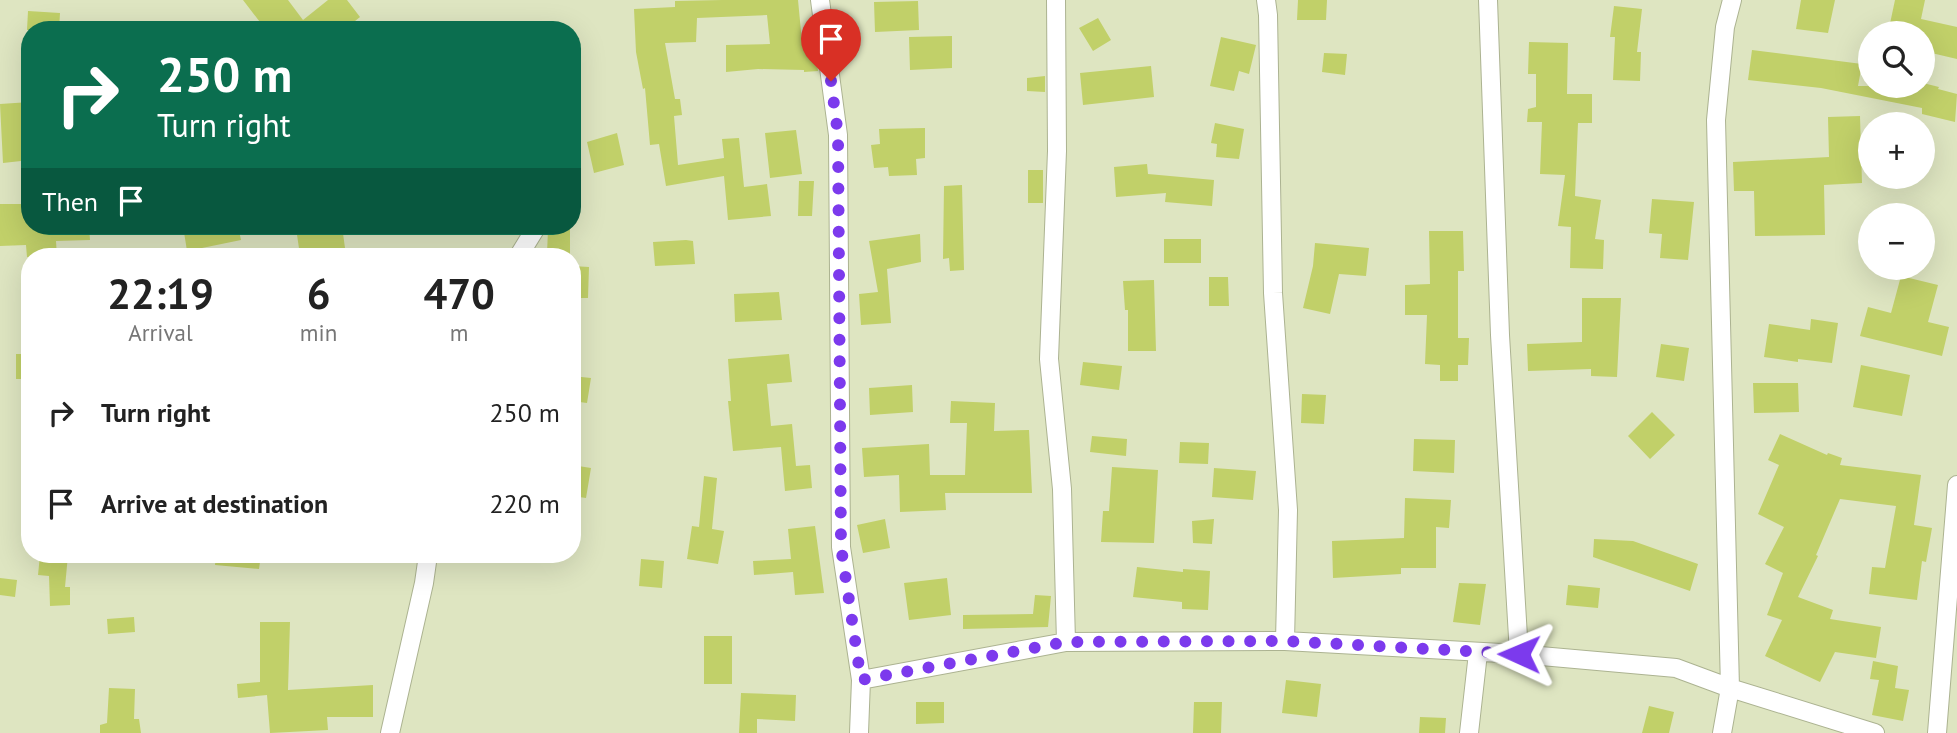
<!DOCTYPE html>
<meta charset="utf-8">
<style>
:root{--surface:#fff;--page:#f6f6f6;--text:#222;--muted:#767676}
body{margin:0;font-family:"PT Sans",sans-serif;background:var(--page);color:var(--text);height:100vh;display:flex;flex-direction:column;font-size:26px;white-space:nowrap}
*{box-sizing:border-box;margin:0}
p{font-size:23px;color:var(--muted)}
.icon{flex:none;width:38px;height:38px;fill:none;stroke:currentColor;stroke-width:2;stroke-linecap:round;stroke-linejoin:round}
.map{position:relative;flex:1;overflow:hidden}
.drawer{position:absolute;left:21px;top:248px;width:560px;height:315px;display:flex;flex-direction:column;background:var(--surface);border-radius:28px;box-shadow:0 7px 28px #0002}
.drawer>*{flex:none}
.guide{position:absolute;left:21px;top:21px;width:560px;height:214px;border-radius:28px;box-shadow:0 7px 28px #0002;background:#0b6e4f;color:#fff;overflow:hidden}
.tools{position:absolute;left:1858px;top:21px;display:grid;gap:14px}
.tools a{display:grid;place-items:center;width:77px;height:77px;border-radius:50%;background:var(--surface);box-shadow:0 7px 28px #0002;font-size:35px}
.pin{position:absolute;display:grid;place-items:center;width:60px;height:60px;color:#fff;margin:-72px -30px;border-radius:50% 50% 50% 0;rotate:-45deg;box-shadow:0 0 7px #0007}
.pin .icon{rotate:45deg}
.me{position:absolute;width:77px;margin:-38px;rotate:271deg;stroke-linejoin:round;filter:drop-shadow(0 0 5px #0008)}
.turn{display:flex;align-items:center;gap:24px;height:147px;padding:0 21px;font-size:32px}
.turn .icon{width:91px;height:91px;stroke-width:2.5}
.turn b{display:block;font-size:49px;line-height:60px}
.then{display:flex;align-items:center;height:66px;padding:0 21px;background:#0003;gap:14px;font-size:26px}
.eta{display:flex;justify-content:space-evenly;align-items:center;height:119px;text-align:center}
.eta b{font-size:42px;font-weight:600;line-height:49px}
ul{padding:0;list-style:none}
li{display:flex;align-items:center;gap:21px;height:91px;padding:0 21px}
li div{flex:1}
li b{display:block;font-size:26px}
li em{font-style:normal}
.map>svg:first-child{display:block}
.building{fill:#c1d069}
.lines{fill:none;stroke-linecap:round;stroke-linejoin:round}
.minor-casing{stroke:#acb391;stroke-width:20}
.minor{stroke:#fff;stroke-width:18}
.route{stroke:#7c3aed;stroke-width:12;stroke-dasharray:0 21.6}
</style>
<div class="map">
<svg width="1957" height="733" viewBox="0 0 1957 733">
<rect width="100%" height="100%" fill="#dee5c1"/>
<path class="building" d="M 243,0 L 288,0 L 303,20 L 328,0 L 347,0 L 360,17 L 344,30 L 266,30 Z
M 722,0 L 798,0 L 802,42 L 814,41 L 818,71 L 804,72 L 804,70 L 758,69 L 726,72 L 726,45 L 770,44 L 767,15 L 697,18 L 696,42 L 665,43 L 675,99 L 680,99 L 682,115 L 674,116 L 678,165 L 724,158 L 722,139 L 739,138 L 744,187 L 767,184 L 771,216 L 728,220 L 724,176 L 666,186 L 659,144 L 650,145 L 645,88 L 643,89 L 636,52 L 634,9 L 675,7 L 675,1 Z
M 1298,0 L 1327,0 L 1326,20 L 1297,20 Z
M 1801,0 L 1835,0 L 1828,33 L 1796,29 Z
M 1895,0 L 1925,0 L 1921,19 L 1957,27 L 1957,59 L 1923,51 L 1923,33 L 1888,33 Z
M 918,1 L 919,30 L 875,32 L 874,2 Z
M 1614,6 L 1642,9 L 1637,52 L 1641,52 L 1640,81 L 1613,80 L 1615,37 L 1610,37 Z
M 28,11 L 60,13 L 59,30 L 27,30 Z
M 1098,18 L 1111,40 L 1093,51 L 1079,28 Z
M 952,36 L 952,68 L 910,70 L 909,37 Z
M 1221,37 L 1256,45 L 1249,74 L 1239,71 L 1234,91 L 1210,86 Z
M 1529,42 L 1568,43 L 1567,94 L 1592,94 L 1592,123 L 1578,123 L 1575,196 L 1601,200 L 1595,239 L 1604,240 L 1603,269 L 1570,268 L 1571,227 L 1558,226 L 1565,175 L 1540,174 L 1542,122 L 1527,122 L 1528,109 L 1536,107 L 1536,74 L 1528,74 Z
M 1752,50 L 1862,64 L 1858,86 L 1923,86 L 1923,83 L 1939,87 L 1938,89 L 1957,94 L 1955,122 L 1922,114 L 1922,108 L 1821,88 L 1748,80 Z
M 1324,53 L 1347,54 L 1345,75 L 1322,72 Z
M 1151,66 L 1154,97 L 1083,105 L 1080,73 Z
M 1045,76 L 1045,92 L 1027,91 L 1027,78 Z
M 30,102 L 30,160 L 3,163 L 0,104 Z
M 1860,116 L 1862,183 L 1824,185 L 1825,235 L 1755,236 L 1754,191 L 1734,191 L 1733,162 L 1829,157 L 1828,117 Z
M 1215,123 L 1244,129 L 1239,159 L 1216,157 L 1217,144 L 1211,143 Z
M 925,128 L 925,158 L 916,159 L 917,175 L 889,176 L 888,167 L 874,168 L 871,145 L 880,144 L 879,129 Z
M 796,130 L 802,174 L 770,178 L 765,133 Z
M 617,133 L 624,165 L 594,173 L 587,142 Z
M 1147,164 L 1148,174 L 1214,180 L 1212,206 L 1165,202 L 1166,193 L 1116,197 L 1114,167 Z
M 1028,170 L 1043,170 L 1043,203 L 1028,203 Z
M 799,181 L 814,181 L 812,216 L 798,216 Z
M 962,185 L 964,270 L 950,271 L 949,258 L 943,259 L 944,186 Z
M 1652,199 L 1694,202 L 1688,260 L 1660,258 L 1662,234 L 1649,233 Z
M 0,204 L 30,204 L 30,226 L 89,226 L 90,240 L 56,241 L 57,257 L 27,257 L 26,245 L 0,246 Z
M 183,226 L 238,226 L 241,240 L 202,248 L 203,257 L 188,257 Z
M 307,226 L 342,226 L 345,248 L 300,255 L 296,228 Z
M 548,229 L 570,229 L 570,254 L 547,254 Z
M 1429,231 L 1463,231 L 1464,271 L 1458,271 L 1458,338 L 1469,338 L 1468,365 L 1458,365 L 1458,381 L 1440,381 L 1440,365 L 1425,364 L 1427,315 L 1405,315 L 1405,285 L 1430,284 Z
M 920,234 L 921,262 L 887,269 L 891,323 L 861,325 L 859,294 L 878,292 L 869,241 Z
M 1164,239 L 1201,239 L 1201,263 L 1164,263 Z
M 686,240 L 693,241 L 695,264 L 655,266 L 653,242 Z
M 1315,243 L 1369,248 L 1366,276 L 1339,274 L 1330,314 L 1303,308 L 1313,266 Z
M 572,266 L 589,267 L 588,298 L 572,298 Z
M 1901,276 L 1938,285 L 1928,322 L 1949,327 L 1942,356 L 1860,336 L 1868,307 L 1891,313 Z
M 1209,277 L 1228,277 L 1229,306 L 1209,306 Z
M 1154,280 L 1156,351 L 1128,351 L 1128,310 L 1125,310 L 1123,281 Z
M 779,292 L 782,320 L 735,322 L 734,294 Z
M 1582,298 L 1621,298 L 1617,377 L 1591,376 L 1591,369 L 1528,371 L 1527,344 L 1582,342 Z
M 1811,319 L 1838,323 L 1832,363 L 1798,359 L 1798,362 L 1764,357 L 1769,324 L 1810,330 Z
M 1661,344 L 1689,348 L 1684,381 L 1656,377 Z
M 16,354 L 30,354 L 30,379 L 16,379 Z
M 789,354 L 792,382 L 767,384 L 771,426 L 792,424 L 796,466 L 810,465 L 812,488 L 785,491 L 781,447 L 733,451 L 728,401 L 731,401 L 728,359 Z
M 1083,362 L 1122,366 L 1119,390 L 1080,385 Z
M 1861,365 L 1910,375 L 1902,416 L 1853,407 Z
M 572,376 L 591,378 L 587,403 L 572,401 Z
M 1753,383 L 1798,383 L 1799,412 L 1754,413 Z
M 912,385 L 913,412 L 870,415 L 869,388 Z
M 1302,394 L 1326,395 L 1324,424 L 1301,423 Z
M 951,401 L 995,403 L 994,431 L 1029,430 L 1032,493 L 945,493 L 946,510 L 900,512 L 899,475 L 864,477 L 862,448 L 929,444 L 930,475 L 965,475 L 967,423 L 950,423 Z
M 1652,412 L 1675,435 L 1650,459 L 1628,436 Z
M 1780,434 L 1827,455 L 1828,453 L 1842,458 L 1840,465 L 1921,475 L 1914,525 L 1932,528 L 1926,562 L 1922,561 L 1917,600 L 1869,594 L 1872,567 L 1885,568 L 1896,506 L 1840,499 L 1816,555 L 1818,556 L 1798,597 L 1833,610 L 1830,619 L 1881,627 L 1876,658 L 1835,652 L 1820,682 L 1765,656 L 1782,620 L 1767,615 L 1783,573 L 1765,564 L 1784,527 L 1758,514 L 1779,465 L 1768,460 Z
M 1092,436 L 1127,439 L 1126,456 L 1090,452 Z
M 1414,439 L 1455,440 L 1454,473 L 1413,471 Z
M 1180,442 L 1209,443 L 1208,464 L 1179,463 Z
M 572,465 L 591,468 L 586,498 L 572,496 Z
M 1112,467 L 1158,470 L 1154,543 L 1101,542 L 1103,511 L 1109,511 Z
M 1214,468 L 1256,471 L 1253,500 L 1212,497 Z
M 704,476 L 717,478 L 712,529 L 724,531 L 718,564 L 687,559 L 692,526 L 699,527 Z
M 1405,498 L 1451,500 L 1449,528 L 1436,527 L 1436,568 L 1401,568 L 1401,574 L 1333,578 L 1332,541 L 1404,538 Z
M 885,519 L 890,548 L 863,553 L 857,525 Z
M 1214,519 L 1212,544 L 1193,543 L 1192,521 Z
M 815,526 L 824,593 L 795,595 L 793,572 L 754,575 L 753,561 L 791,559 L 788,529 Z
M 1594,539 L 1633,541 L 1698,564 L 1690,591 L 1593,557 Z
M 40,555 L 68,555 L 65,587 L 70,587 L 70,605 L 50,606 L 49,576 L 38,575 Z
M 216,555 L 261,555 L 259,569 L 215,565 Z
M 641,559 L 664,561 L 662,588 L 639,586 Z
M 1137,567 L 1183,572 L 1183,569 L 1210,571 L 1208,610 L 1182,609 L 1182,602 L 1133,597 Z
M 0,578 L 17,580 L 15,597 L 0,595 Z
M 947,578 L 951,615 L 909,620 L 904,583 Z
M 1459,583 L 1486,584 L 1480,625 L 1453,622 Z
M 1568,585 L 1600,588 L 1598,608 L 1566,605 Z
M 1035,595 L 1051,596 L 1048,627 L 963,629 L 963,615 L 1033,614 Z
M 134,617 L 135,632 L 108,634 L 107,619 Z
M 260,622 L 290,622 L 288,690 L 373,685 L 373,717 L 327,717 L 328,730 L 270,733 L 267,695 L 238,698 L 237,684 L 260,682 Z
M 704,636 L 732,636 L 732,684 L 704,684 Z
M 1873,661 L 1898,666 L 1895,688 L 1909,690 L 1903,721 L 1872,715 L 1879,680 L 1870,679 Z
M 1286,680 L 1321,684 L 1317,717 L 1282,713 Z
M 109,688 L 135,689 L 134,719 L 139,719 L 141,733 L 100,733 L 100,725 L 107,723 Z
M 741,693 L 796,695 L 795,721 L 757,719 L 757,733 L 739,733 Z
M 916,702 L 944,702 L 944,723 L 916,724 Z
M 1194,702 L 1222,702 L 1221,733 L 1193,733 Z
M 1649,706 L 1674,712 L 1669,733 L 1642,733 Z
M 1420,717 L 1446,718 L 1445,733 L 1419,733 Z"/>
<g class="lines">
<g class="minor-casing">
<path id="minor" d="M 820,0 L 838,135 L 841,547 L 861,680 L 859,733
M 1056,0 L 1057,151 L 1049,359 L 1062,489 L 1066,642
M 1266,0 L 1268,15 L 1273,293 L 1288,510 L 1285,641
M 1488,0 L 1500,335 L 1519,654
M 518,257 L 537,226
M 861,680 L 1066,642 L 1285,641 L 1519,654 L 1676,668 L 1730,688 L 1875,733
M 390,733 L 424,583 L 428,555
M 1469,733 L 1478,653
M 1722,733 L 1730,688 L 1716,120 L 1725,27 L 1732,0
M 1937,733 L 1957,485"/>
</g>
<use href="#minor" class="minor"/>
</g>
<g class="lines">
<path class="route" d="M 831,81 L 838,135 L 841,547 L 861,680 L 1066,642 L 1285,641 L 1519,654"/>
</g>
</svg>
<div class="tools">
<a><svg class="icon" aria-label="search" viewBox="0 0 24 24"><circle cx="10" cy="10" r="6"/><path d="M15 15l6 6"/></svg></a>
<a>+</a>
<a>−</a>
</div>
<div class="pin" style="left:831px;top:81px;background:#d93025"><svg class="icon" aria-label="arrive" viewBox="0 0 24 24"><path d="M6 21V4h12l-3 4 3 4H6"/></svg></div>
<svg class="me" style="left:1519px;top:654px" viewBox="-20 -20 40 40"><path d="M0-17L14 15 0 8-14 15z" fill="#7c3aed" stroke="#fff" stroke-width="4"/></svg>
<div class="guide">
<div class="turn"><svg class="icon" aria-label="right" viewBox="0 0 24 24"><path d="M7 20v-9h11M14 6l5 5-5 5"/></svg><div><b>250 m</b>Turn right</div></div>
<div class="then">Then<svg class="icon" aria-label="arrive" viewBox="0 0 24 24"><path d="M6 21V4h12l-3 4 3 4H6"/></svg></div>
</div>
<section class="drawer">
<div class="eta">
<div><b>22:19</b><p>Arrival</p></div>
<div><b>6</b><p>min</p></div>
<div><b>470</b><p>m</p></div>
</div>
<ul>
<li><svg class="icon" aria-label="right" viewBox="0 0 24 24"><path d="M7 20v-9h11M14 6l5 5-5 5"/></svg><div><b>Turn right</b></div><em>250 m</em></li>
<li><svg class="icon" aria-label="arrive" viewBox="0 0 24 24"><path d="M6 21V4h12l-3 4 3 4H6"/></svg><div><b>Arrive at destination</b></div><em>220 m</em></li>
</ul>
</section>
</div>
